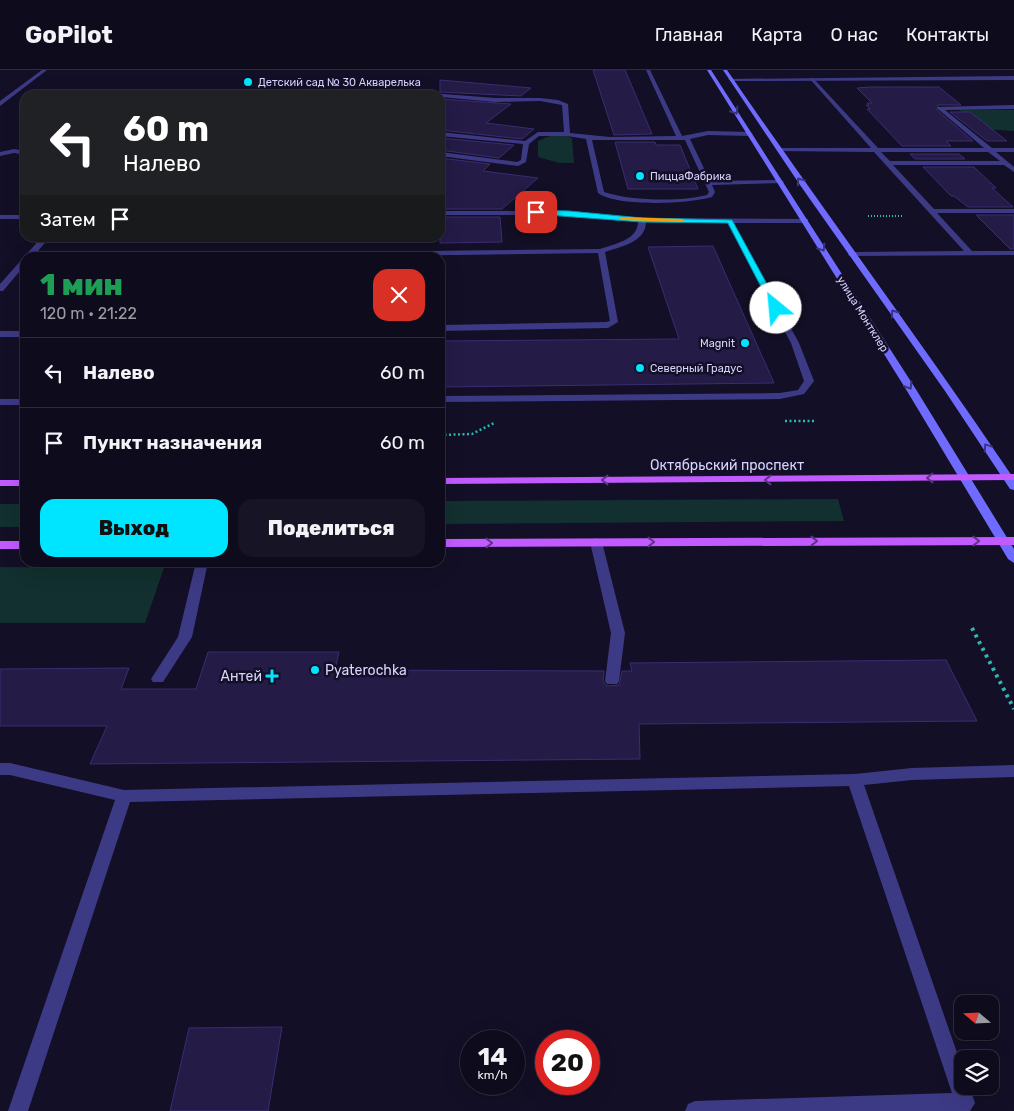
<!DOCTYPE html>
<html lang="ru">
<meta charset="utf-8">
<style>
:root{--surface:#0e0b1c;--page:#171425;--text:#f1f3f6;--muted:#9b9ba3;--line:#2e2b3b;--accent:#00e5ff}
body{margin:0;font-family:Rubik,sans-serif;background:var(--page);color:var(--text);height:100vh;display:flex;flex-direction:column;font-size:19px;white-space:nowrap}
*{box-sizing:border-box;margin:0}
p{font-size:16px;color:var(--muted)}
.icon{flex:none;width:28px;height:28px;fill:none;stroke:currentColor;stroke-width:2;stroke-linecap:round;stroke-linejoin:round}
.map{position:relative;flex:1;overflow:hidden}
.side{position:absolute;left:20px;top:182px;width:425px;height:315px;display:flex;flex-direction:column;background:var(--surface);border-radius:15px;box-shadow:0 5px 20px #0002,0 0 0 1px var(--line)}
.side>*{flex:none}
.top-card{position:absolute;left:20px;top:20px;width:425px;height:152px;border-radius:15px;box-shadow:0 5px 20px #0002,0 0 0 1px var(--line);background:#202124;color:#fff;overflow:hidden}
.needle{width:32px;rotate:289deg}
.controls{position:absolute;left:954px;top:925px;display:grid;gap:10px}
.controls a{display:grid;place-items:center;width:45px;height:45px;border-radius:10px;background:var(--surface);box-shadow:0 5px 20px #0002,0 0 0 1px var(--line);font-size:25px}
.speed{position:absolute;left:460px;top:960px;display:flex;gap:10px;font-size:25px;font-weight:700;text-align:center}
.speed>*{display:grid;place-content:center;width:65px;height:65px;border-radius:50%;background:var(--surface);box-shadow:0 5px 20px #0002,0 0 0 1px var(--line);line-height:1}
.speed small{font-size:12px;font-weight:400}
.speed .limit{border:8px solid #d22;background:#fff;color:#111}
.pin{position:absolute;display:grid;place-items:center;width:42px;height:42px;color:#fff;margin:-21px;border-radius:10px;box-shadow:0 2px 8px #0006}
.me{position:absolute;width:55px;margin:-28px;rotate:332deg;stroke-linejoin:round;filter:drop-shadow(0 0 4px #0008)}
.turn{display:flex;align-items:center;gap:18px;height:105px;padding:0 20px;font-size:22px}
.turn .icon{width:65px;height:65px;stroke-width:2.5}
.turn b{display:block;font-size:35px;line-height:42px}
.then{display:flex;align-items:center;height:48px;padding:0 20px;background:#0003;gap:10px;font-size:19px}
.round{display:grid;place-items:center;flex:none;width:52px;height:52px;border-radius:15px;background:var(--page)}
.headline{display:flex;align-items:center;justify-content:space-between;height:85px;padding:0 20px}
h1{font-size:30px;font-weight:800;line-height:38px;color:#1e9e55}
.button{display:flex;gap:10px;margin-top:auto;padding:10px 20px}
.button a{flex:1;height:58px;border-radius:15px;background:var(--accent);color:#111;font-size:20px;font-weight:800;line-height:58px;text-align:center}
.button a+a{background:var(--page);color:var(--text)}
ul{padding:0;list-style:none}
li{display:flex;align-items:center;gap:15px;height:70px;padding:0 20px;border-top:1px solid var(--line)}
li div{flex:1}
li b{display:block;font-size:19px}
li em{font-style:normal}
header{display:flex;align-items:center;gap:30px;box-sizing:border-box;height:70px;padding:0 25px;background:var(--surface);border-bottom:1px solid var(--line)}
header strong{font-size:24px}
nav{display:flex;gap:28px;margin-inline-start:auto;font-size:18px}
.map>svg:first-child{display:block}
.green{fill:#12302f}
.building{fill:#241b47;stroke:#3b2d73}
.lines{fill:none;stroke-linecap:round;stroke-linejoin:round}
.path-far2{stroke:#2fb8b0;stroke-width:2;stroke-dasharray:1 2;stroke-linecap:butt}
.path-far1{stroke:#2fb8b0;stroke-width:2.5;stroke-dasharray:2 2.5;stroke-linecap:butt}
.path{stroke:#2fb8b0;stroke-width:4;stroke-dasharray:3 4.5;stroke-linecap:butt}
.lane{fill:#3d3a85;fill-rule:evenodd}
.street{fill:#3d3a85;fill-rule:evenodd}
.secondary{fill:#6f6bff;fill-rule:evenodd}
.primary{fill:#c25bff;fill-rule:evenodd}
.oneway{stroke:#38347d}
.oneway2{stroke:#623188}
.route{fill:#00e5ff;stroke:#0095a6}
.slow{fill:#f59e0b}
.poi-dot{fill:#00e5ff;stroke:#130f26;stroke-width:2}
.labels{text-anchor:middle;stroke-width:5;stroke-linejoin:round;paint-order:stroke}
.far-poi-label{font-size:11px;fill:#d9d4ff;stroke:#130f26;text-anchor:start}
.far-street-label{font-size:11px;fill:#d9d4ff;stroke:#130f26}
.street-label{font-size:14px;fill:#d9d4ff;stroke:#130f26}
.poi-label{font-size:14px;fill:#d9d4ff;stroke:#130f26;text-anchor:start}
</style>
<header>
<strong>GoPilot</strong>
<nav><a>Главная</a><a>Карта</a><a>О нас</a><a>Контакты</a></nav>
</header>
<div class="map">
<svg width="1014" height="1041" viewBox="0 0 1014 1041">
<rect width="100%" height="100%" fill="#130f26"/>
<path class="green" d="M 959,40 L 1014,40 L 1014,61 L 982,59 Z
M 550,66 L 566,66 L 572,68 L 574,93 L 559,93 L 538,87 L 538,71 Z
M 838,429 L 844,451 L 440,454 L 440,431 Z
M 0,434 L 25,434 L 25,457 L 0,457 Z
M 0,497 L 164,498 L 145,553 L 0,553 Z"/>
<path class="building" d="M 593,0 L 625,0 L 652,64 L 614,65 Z
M 440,10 L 531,18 L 521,26 L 440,22 Z
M 869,17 L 939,17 L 961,35 L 938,35 L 937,40 L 973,71 L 946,71 L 951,76 L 902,76 L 867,39 L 870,39 L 866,35 L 869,35 L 867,33 L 872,33 L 857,18 Z
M 440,29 L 511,34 L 486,53 L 534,59 L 522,69 L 440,60 Z
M 950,42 L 970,42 L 1007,71 L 987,71 Z
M 440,68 L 514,75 L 499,88 L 440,80 Z
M 615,72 L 655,72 L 656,75 L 680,75 L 698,119 L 628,119 Z
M 910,84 L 959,84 L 965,89 L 915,89 Z
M 440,88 L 490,94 L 483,101 L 538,108 L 502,139 L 440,139 Z
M 923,97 L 974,97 L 996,118 L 992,118 L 1013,137 L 968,137 L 954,126 L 951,126 Z
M 976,145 L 1014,145 L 1014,179 L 1010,179 Z
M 440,147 L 500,147 L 502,172 L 440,173 Z
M 713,176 L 774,313 L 440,317 L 440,271 L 679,269 L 648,177 Z
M 208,582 L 339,582 L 335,600 L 604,601 L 603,611 L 607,616 L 619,615 L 622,601 L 632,601 L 630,593 L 946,590 L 977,651 L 639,654 L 640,689 L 90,694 L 107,656 L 0,656 L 0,599 L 129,598 L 121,619 L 196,619 Z
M 282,957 L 268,1041 L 170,1041 L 189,958 Z"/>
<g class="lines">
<path class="path-far2" d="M 868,146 L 903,146"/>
<path class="path-far1" d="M 785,351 L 814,351
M 440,365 L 472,364 L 494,353"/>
<path class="path" d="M 972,558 L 1014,639"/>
<path class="lane" d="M 42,0 L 47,0 L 0,36 L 0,31 Z
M 646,0 L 650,0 L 682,66 L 708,61 L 750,62 L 753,64 L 750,66 L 708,65 L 690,69 L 710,111 L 781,110 L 784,112 L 783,113 L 712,115 L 715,122 L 712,127 C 689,134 617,137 598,123 L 586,69 L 567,66 L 539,66 L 529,74 L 526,92 L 518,96 L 440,86 L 440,82 L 517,92 L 521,90 L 523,74 L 440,66 L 440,62 L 525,71 L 538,62 L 564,62 L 562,35 L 540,31 L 495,32 L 440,27 L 440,25 L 390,23 L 393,21 L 418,22 L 495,28 L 540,28 L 558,30 L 568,34 L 570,63 L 610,67 L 676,66 ZM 592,70 L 685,70 L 709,122 L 707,125 C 680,132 631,131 604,122 Z
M 809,8 L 813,8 L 878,78 L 984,78 L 938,39 L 938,37 L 1014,35 L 1014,39 L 945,40 L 992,78 L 1014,78 L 1014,82 L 996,82 L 1014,97 L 1014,102 L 1004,95 L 893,95 L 934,139 L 1014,139 L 1014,143 L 937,143 L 972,181 L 1014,181 L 1014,185 L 849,186 L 848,184 L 852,182 L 964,181 L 874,82 L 778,81 L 780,78 L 871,78 ZM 881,82 L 988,82 L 1000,91 L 890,91 Z
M 14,79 L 25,81 L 25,85 L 14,83 L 0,86 L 0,82 Z
M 440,141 L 569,141 L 642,148 L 808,149 L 808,153 L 734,153 L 799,273 L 814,311 L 804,324 L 780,329 L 440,332 L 440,326 L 780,323 L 798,320 L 804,311 L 791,273 L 727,153 L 646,152 C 646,172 620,177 605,182 L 618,252 L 608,258 L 440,261 L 440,255 L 606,252 L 610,251 L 598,183 L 240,188 L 254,183 L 600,179 C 614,174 638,170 638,152 L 569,145 L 440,145 Z
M 0,145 L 25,145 L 25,149 L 0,149 Z
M 41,168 L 49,168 L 32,188 L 25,188 L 25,195 L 3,221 L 0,221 L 0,214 Z
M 0,261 L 25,261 L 25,267 L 0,267 Z
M 0,329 L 25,329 L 25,335 L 0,335 Z
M 596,468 L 602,472 L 625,563 L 619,611 L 617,614 L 607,614 L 605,611 L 611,563 L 590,472 Z
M 196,492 L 208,492 L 192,567 L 163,612 L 153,612 L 151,609 L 178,567 Z
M 0,693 L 10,693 L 124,720 L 855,704 L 912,698 L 1014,695 L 1014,707 L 912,710 L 864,715 L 962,997 L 962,1016 L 969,1016 L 975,1033 L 970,1041 L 685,1041 L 688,1034 L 695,1031 L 952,1023 L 849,716 L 130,732 L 28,1041 L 8,1041 L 115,730 L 10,705 L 0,705 Z"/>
<path class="street" d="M 1014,6 L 1014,10 L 731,11 L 728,9 Z"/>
<path class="secondary" d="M 707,0 L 711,0 L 917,321 L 1014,479 L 1014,493 L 1008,489 L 907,321 Z
M 723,0 L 727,0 C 821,137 921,271 1014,409 L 1014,420 L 1010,419 L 945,321 L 800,115 Z"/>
<path class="primary" d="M 1014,404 L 1014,410 L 440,414 L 440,408 Z
M 0,410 L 25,410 L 25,416 L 0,416 Z
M 1014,467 L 1014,475 L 440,477 L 440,469 Z
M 0,471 L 25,471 L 25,479 L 0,479 Z"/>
</g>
<defs><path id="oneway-chevron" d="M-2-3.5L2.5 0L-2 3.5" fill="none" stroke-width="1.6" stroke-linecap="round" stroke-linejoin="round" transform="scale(1.25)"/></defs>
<g class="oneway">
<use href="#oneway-chevron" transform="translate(735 41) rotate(58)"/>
<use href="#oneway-chevron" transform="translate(800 111) rotate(-125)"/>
<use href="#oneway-chevron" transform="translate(822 178) rotate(58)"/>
<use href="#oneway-chevron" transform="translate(894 243) rotate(-125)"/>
<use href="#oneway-chevron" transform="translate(909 316) rotate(58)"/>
<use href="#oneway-chevron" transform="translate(987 377) rotate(-124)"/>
</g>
<g class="oneway2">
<use href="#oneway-chevron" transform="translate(930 408) rotate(179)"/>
<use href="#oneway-chevron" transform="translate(605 410) rotate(180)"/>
<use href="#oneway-chevron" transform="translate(768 410) rotate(180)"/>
<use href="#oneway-chevron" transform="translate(814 471)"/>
<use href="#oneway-chevron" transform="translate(976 471)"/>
<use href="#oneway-chevron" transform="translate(651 472)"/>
<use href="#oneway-chevron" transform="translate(489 473)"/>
</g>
<path class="route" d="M 536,140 L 569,141 L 642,148 L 732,150 L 780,238 L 776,240 L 772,238 L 728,153 L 642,152 L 533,144 L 533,142 Z"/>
<path class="slow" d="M 623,147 L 682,149 L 685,151 L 682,152 L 621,150 L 620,148 Z"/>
<g class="poi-dot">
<circle cx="248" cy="12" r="5"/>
<circle cx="640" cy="106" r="5"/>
<circle cx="745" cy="273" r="5"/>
<circle cx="640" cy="298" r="5"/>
<circle cx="315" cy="600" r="5"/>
<path d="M269.5 598.5h5v5h5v5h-5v5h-5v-5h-5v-5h5z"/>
</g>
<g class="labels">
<g class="far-poi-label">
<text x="258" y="16">Детский сад № 30 Акварелька</text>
<text x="650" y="110">ПиццаФабрика</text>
<text x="735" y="277" text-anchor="end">Magnit</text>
<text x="650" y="302">Северный Градус</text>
</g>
<g class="far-street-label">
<text transform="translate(863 244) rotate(58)" y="4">улица Монтклер</text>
</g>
<g class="street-label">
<text x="727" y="400">Октябрьский проспект</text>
</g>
<g class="poi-label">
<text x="325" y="605">Pyaterochka</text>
<text x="262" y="611" text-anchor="end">Антей</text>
</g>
</g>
</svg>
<div class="controls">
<a><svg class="needle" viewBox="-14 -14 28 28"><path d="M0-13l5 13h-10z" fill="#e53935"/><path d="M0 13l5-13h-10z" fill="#9b9ba3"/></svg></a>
<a><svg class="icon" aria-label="layers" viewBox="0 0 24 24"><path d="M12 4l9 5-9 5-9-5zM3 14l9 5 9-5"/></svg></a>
</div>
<div class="speed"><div>14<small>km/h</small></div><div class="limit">20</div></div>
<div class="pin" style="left:536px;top:142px;background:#d93025"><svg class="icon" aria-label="arrive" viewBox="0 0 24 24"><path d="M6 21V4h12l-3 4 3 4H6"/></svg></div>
<svg class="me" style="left:776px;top:238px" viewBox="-20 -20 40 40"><circle r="19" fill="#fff"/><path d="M0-13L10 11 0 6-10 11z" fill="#00e5ff"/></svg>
<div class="top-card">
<div class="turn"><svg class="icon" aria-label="left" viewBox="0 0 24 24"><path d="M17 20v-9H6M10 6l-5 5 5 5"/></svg><div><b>60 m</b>Налево</div></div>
<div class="then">Затем<svg class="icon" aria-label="arrive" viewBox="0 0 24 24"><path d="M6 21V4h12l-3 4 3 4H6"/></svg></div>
</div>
<section class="side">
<div class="headline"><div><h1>1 мин</h1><p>120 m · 21:22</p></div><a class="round" style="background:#d93025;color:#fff"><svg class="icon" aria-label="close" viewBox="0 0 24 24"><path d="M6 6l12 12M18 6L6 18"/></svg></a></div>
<ul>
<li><svg class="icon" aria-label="left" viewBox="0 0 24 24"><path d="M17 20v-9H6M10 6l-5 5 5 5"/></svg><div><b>Налево</b></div><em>60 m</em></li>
<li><svg class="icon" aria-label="arrive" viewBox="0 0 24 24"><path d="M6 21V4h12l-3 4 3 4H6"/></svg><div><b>Пункт назначения</b></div><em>60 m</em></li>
</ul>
<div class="button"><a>Выход</a><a>Поделиться</a></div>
</section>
</div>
